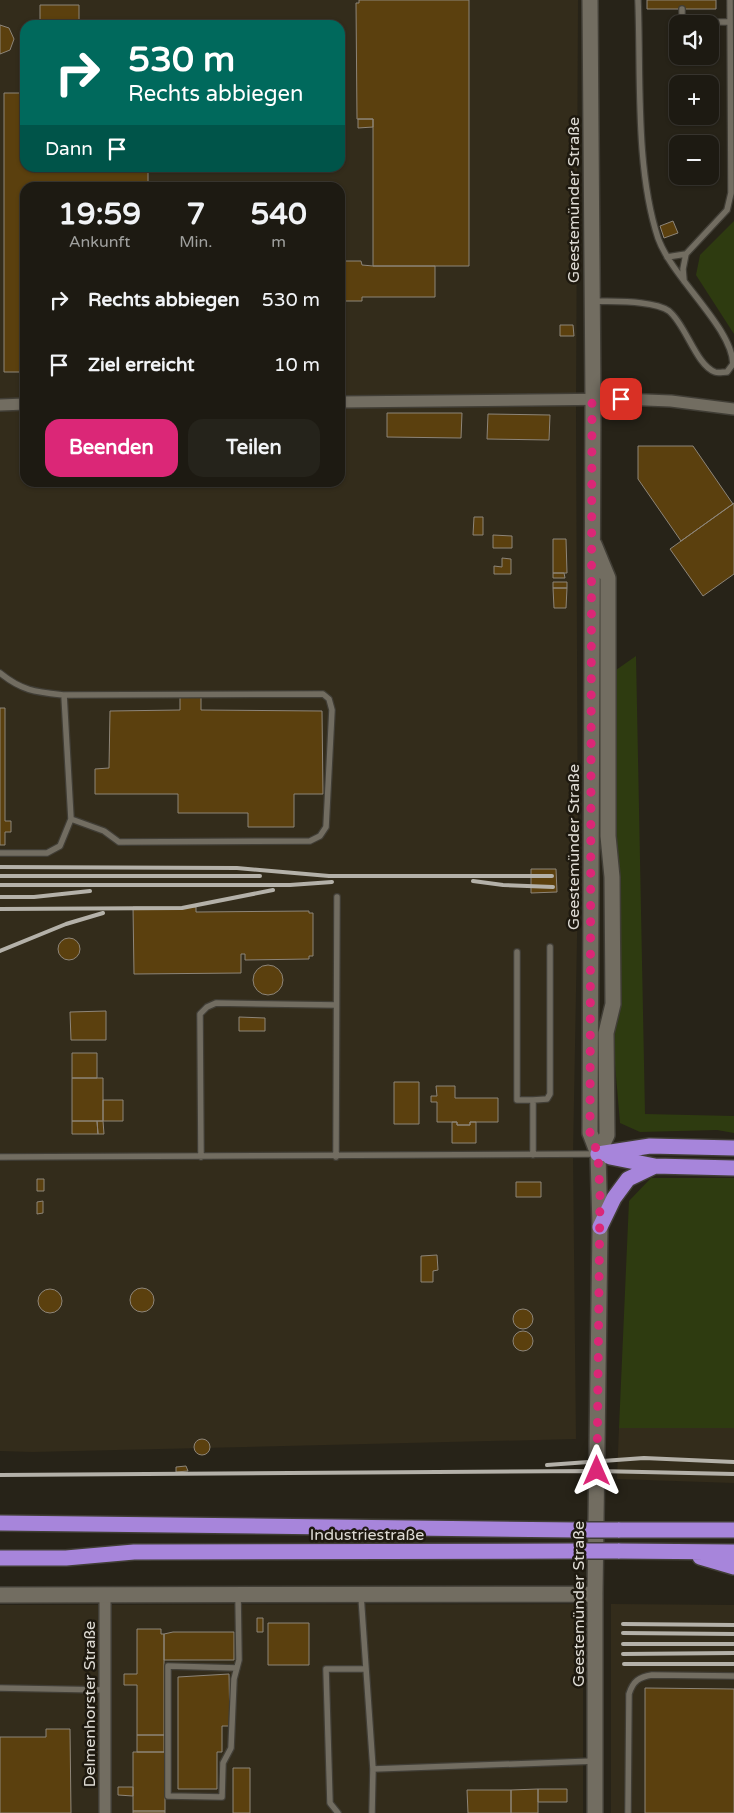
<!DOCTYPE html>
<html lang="de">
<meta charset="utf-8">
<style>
:root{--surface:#1d1a12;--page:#25231b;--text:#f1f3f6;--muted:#a0a19f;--line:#3b3832;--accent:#db2777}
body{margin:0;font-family:"Varela Round",sans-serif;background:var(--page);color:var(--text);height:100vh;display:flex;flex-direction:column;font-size:19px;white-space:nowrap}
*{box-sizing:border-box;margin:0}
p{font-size:16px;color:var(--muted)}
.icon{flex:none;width:28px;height:28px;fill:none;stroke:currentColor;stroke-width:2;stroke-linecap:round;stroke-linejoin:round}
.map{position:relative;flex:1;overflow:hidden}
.sheet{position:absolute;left:20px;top:182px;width:325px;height:305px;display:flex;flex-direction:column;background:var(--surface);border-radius:15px;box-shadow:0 1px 4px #0004,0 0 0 1px var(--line)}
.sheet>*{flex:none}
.top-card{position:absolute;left:20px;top:20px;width:325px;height:152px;border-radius:15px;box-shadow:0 1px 4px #0004,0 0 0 1px var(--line);background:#00695c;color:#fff;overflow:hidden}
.buttons{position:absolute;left:669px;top:15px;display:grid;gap:10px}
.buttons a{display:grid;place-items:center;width:50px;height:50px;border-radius:10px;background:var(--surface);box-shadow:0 1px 4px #0004,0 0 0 1px var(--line);font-size:25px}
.pin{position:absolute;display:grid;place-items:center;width:42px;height:42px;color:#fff;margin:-21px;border-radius:10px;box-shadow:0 2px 8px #0006}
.me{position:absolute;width:55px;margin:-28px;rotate:0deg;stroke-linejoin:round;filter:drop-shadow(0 0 4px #0008)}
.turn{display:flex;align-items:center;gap:18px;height:105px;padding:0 25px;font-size:22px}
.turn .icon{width:65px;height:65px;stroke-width:2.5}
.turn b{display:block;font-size:35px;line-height:42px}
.then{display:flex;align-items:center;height:48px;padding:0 25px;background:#0003;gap:10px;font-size:19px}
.eta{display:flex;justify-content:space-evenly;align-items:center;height:85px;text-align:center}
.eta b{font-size:30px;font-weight:700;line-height:35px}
.primary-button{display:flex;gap:10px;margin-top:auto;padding:10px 25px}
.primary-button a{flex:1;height:58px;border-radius:15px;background:var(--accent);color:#fff;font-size:20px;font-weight:700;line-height:58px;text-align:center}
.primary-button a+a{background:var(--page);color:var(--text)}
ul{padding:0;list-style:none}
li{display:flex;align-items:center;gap:15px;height:65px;padding:0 25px}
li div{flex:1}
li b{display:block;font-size:19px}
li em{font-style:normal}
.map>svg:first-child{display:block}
.built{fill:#332c1b;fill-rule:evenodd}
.green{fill:#2e3b10}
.building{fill:#5b400e;stroke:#8d8579}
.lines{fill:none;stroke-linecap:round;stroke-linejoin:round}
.lane-casing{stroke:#413e36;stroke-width:8}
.street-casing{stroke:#413e36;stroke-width:14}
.secondary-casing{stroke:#413e36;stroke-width:18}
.highway-casing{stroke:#413e36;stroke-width:18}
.lane{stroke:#726d61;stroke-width:5.5}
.street{stroke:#726d61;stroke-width:11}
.secondary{stroke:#726d61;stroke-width:15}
.highway{stroke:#a785db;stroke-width:15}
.rail{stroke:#b4b1a9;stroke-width:4}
.highway-bridge-casing{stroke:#413e36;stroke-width:18;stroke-linecap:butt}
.highway-bridge{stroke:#a785db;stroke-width:15}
.route{stroke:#db2777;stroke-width:9;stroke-dasharray:0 16.2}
.labels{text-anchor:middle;stroke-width:5;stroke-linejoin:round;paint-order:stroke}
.street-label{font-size:16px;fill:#dedbd4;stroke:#1e190f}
</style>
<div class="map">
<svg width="734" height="1813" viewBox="0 0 734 1813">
<rect width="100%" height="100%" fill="#272318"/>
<path class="built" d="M 0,0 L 578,0 L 576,413 L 578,884 L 573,1155 L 576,1439 L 32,1452 L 0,1451 ZM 25,25 L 340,25 L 340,168 L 25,168 ZM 25,188 L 340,188 L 340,482 L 25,482 Z
M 619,1428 L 734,1428 L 734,1483 L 617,1479 Z
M 583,1604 L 583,1813 L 0,1813 L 0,1605 Z
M 611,1604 L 734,1605 L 734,1813 L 611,1813 Z"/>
<path class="green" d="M 734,221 L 734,334 L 696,275 L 700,255 Z
M 636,656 L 645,1114 L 734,1116 L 734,1133 L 717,1130 L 640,1132 L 620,1123 L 613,1041 L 619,998 L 613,811 L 616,670 Z
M 651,1178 L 734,1178 L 734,1428 L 619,1428 L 629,1201 Z"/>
<path class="building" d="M 359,0 L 469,0 L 469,266 L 373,266 L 373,119 L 357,119 L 356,3 L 359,3 Z
M 647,0 L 716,0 L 716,9 L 647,9 Z
M 40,5 L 79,5 L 79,25 L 40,25 Z
M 0,25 L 9,28 L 14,39 L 10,50 L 0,54 Z
M 4,93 L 25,93 L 25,168 L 148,168 L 148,188 L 25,188 L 25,372 L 4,372 Z
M 358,119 L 373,119 L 373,127 L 358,128 Z
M 673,221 L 678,233 L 664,238 L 660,226 Z
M 340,261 L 361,261 L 362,265 L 373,266 L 435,266 L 435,297 L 362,297 L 362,301 L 340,301 Z
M 560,325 L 573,325 L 574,336 L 560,336 Z
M 387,413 L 462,413 L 461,438 L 387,437 Z
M 488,414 L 550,415 L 549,440 L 487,439 Z
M 638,446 L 693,446 L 733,504 L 681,541 L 638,479 Z
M 734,503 L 734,574 L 703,596 L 670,549 Z
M 474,517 L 483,517 L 483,535 L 473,535 Z
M 493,535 L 512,536 L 512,548 L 493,548 Z
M 553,539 L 566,539 L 567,573 L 553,573 Z
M 502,558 L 511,559 L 511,574 L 494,574 L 494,566 L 502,567 Z
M 553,573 L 564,573 L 565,578 L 553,578 Z
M 553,582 L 567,582 L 567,588 L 553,588 Z
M 553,588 L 567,588 L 566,608 L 554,608 Z
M 180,697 L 201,697 L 201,710 L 322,711 L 323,794 L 294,794 L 294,827 L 248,827 L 248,813 L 178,813 L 178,794 L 95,794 L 95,769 L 109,768 L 110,711 L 180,710 Z
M 0,708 L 5,708 L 5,821 L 11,821 L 11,832 L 5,832 L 5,845 L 0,845 Z
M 531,869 L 556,869 L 557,892 L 531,893 Z
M 133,907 L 196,907 L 196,912 L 309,911 L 309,913 L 313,913 L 313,956 L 309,956 L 309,959 L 245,960 L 245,954 L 241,954 L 241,973 L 134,974 Z
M58 949a11 11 0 1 1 22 0a11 11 0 1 1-22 0Z
M253 980a15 15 0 1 1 30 0a15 15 0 1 1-30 0Z
M 106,1011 L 106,1040 L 71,1040 L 70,1012 Z
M 239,1017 L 265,1018 L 265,1031 L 239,1031 Z
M 72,1053 L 97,1053 L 97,1078 L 72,1078 Z
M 72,1078 L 103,1078 L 103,1121 L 72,1121 Z
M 394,1082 L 419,1082 L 419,1124 L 394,1124 Z
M 436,1086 L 455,1086 L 455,1098 L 498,1098 L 498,1122 L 470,1122 L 470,1125 L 457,1125 L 457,1122 L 437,1122 L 437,1102 L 431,1102 L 431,1096 L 437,1096 Z
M 103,1100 L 123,1100 L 123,1121 L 103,1121 Z
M 72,1121 L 97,1121 L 98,1134 L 72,1134 Z
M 97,1121 L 103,1121 L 104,1134 L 98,1134 Z
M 452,1122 L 457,1122 L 457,1125 L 470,1125 L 470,1122 L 476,1122 L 476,1143 L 452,1143 Z
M 37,1179 L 44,1179 L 44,1191 L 37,1191 Z
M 516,1182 L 541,1182 L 541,1197 L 516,1197 Z
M 43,1201 L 43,1213 L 37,1214 L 37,1202 Z
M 437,1255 L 438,1270 L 433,1271 L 433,1282 L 421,1282 L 421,1256 Z
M130 1300a12 12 0 1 1 24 0a12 12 0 1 1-24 0Z
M38 1301a12 12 0 1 1 24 0a12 12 0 1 1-24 0Z
M513 1319a10 10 0 1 1 20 0a10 10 0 1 1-20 0Z
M513 1341a10 10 0 1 1 20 0a10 10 0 1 1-20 0Z
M194 1447a8 8 0 1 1 16 0a8 8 0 1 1-16 0Z
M 186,1466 L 188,1471 L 176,1472 L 176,1467 Z
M 257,1618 L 263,1618 L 263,1632 L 257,1632 Z
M 268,1623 L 309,1623 L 309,1665 L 268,1665 Z
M 137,1629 L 161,1629 L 161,1634 L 164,1634 L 164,1735 L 137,1735 L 137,1685 L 124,1685 L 124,1674 L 137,1674 Z
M 173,1632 L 234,1632 L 234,1660 L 164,1660 L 164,1634 Z
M 229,1674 L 230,1726 L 222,1726 L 222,1752 L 217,1752 L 217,1789 L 178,1789 L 178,1677 Z
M 645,1688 L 734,1689 L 734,1813 L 645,1813 Z
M 46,1729 L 70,1729 L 71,1813 L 0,1813 L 0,1737 L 46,1737 Z
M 137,1735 L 164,1735 L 164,1752 L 137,1752 Z
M 133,1752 L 165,1752 L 165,1811 L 133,1811 Z
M 233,1768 L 250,1768 L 250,1813 L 233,1813 Z
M 118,1787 L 133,1787 L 133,1796 L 118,1795 Z
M 538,1789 L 538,1813 L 511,1813 L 511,1790 Z
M 538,1789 L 567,1789 L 567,1802 L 538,1802 Z
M 467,1790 L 511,1790 L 511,1813 L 468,1813 Z
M 133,1811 L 165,1811 L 165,1813 L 133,1813 Z"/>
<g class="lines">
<g class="lane-casing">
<path id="lane" d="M 682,9 L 682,22 L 730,22
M 667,257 L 686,254
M 684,281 L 683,269 L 686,254 L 727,210 L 731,193 L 730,0
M 593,301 C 613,302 653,300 669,311 C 686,325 696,365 715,372 C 718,373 723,372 727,372 L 733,364 C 732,327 672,278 658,238 C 635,168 641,75 638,0
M 0,673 C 22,691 36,692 64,695 L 71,819
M 0,853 L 47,853 L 60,846 L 71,819 L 104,831 L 119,842 L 310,841 L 320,836 L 326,827 L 332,710 L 329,699 L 323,694 L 64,695
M 517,952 L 517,1100 L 533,1100
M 533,1155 L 533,1100 L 547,1099 L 550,1094 L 550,947
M 0,1157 L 598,1154
M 201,1157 L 200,1014 L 207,1007 L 216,1003 L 336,1005
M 336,1157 L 337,897
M 361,1596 L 373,1769 L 595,1761
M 237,1668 L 168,1666 L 168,1796 L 222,1797 L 223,1763 L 231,1748 L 234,1679 L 239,1660 L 238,1595
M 0,1688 L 105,1690
M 338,1813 L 330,1803 L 326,1669 L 366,1669
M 372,1813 L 373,1769
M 628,1813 L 629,1694 C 633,1681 639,1677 652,1675 L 734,1676"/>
</g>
<g class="street-casing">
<path id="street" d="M 340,402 L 621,399 L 671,401 L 734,409
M 0,405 L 25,404
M 105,1596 L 105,1813"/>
</g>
<g class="secondary-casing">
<path id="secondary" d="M 590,0 L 593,400 L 590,1133 L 598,1154 L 600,1227 L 595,1594 L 595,1813
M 594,544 L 608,578 L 608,836 L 612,877 L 613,1004 L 606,1033 L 607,1135 L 598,1154
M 0,1595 L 595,1594"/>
</g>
<g class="highway-casing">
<path id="highway" d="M 598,1154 L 650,1146 L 734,1148
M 610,1157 L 655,1166
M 600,1227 L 614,1198 L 628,1179 L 655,1166 L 734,1168
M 0,1523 L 576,1530
M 618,1530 L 734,1530
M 618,1551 L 734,1552
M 700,1557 L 734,1567
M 0,1558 L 66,1558 L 134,1552 L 576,1551"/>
</g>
<use href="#lane" class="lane"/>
<use href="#street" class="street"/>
<use href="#secondary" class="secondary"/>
<use href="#highway" class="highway"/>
<path class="rail" d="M 0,867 L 237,868 L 329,876 L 552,876
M 0,876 L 260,876
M 473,881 L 503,885 L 553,887
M 0,885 L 290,885 L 332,882
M 0,897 L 34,897 L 90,891
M 0,909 L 182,908 L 273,890
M 0,951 L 66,924 L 103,913
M 547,1465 L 644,1458 L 734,1462
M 0,1475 L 597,1471 L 734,1474
M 623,1624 L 734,1625
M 623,1633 L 734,1634
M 623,1644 L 734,1644
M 623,1654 L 734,1653
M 624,1664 L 734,1664"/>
<g class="highway-bridge-casing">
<path id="highway-bridge" d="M 576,1530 L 618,1530
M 576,1551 L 618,1551"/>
</g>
<use href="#highway-bridge" class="highway-bridge"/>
</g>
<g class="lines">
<path class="route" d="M 597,1471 L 600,1195 L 598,1154 L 590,1133 L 592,400 L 621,399"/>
</g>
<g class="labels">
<g class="street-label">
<text transform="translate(573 200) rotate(-90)" y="6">Geestemünder Straße</text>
<text transform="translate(573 847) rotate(-90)" y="6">Geestemünder Straße</text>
<text x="367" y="1540">Industriestraße</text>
<text transform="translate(578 1604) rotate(-90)" y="6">Geestemünder Straße</text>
<text transform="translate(89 1704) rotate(-90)" y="6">Delmenhorster Straße</text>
</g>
</g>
</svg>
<div class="buttons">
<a><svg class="icon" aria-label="sound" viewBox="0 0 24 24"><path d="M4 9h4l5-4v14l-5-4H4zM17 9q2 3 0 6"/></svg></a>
<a>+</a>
<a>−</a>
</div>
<div class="pin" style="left:621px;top:399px;background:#d93025"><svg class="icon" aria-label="arrive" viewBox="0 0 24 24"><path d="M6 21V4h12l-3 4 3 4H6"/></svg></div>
<svg class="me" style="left:597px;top:1471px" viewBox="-20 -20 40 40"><path d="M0-17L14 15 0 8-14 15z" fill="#db2777" stroke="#fff" stroke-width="4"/></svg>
<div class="top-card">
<div class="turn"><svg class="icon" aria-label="right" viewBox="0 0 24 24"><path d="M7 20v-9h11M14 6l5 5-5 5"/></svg><div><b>530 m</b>Rechts abbiegen</div></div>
<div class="then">Dann<svg class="icon" aria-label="arrive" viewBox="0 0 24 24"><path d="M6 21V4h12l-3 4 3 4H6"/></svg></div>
</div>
<section class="sheet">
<div class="eta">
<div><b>19:59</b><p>Ankunft</p></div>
<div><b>7</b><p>Min.</p></div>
<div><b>540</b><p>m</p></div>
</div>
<ul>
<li><svg class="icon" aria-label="right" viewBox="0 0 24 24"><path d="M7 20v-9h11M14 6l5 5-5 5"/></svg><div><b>Rechts abbiegen</b></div><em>530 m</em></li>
<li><svg class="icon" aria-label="arrive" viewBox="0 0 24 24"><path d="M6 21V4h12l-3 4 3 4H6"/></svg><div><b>Ziel erreicht</b></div><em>10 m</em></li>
</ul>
<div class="primary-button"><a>Beenden</a><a>Teilen</a></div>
</section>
</div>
